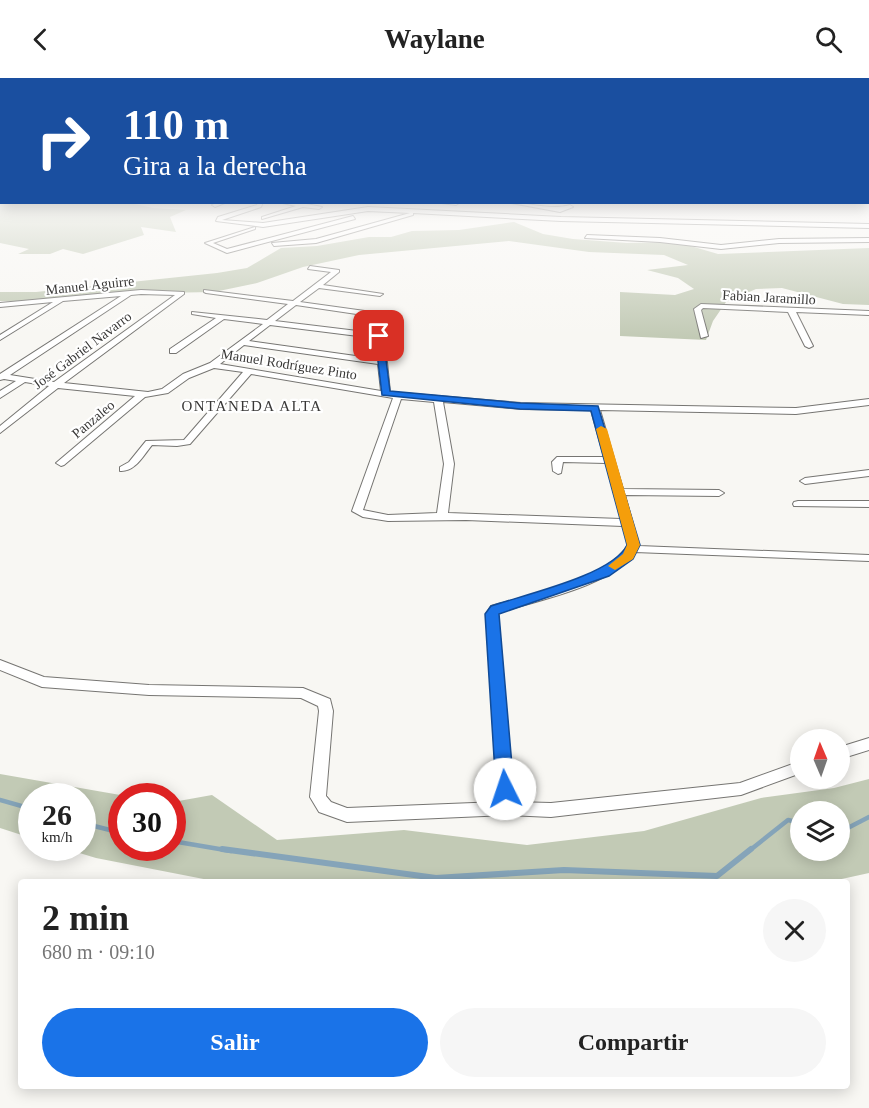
<!DOCTYPE html>
<html lang="es">
<meta charset="utf-8">
<style>
:root{--surface:#fff;--page:#f6f6f6;--text:#222;--muted:#767676;--accent:#1a73e8}
body{margin:0;font-family:"Times New Roman",serif;background:var(--page);color:var(--text);height:100vh;display:flex;flex-direction:column;font-size:22px;white-space:nowrap}
*{box-sizing:border-box;margin:0}
p{font-size:20px;color:var(--muted)}
.icon{flex:none;width:33px;height:33px;fill:none;stroke:currentColor;stroke-width:2;stroke-linecap:round;stroke-linejoin:round}
.map{position:relative;flex:1;overflow:hidden}
.side{position:absolute;left:18px;top:801px;width:832px;height:210px;display:flex;flex-direction:column;background:var(--surface);border-radius:6px;box-shadow:0 3px 15px #0003}
.side>*{flex:none}
.top-card{position:absolute;left:0px;top:0px;width:870px;height:126px;box-shadow:0 3px 15px #0003;background:#1a4fa0;color:#fff;overflow:hidden}
.needle{width:39px;rotate:358deg}
.controls{position:absolute;left:790px;top:651px;display:grid;gap:12px}
.controls a{display:grid;place-items:center;width:60px;height:60px;border-radius:50%;background:var(--surface);box-shadow:0 3px 15px #0003;font-size:30px}
.speed{position:absolute;left:18px;top:705px;display:flex;gap:12px;font-size:30px;font-weight:700;text-align:center}
.speed>*{display:grid;place-content:center;width:78px;height:78px;border-radius:50%;background:var(--surface);box-shadow:0 3px 15px #0003;line-height:1}
.speed small{font-size:15px;font-weight:400}
.speed .limit{border:9px solid #d22;background:#fff;color:#111}
.pin{position:absolute;display:grid;place-items:center;width:51px;height:51px;color:#fff;margin:-26px;border-radius:12px;box-shadow:0 3px 9px #0006}
.me{position:absolute;width:66px;margin:-33px;rotate:356deg;stroke-linejoin:round;filter:drop-shadow(0 0 4px #0008)}
.turn{display:flex;align-items:center;gap:21px;height:126px;padding:0 24px;font-size:27px}
.turn .icon{width:78px;height:78px;stroke-width:2.5}
.turn b{display:block;font-size:42px;line-height:51px}
.round{display:grid;place-items:center;flex:none;width:63px;height:63px;border-radius:32px;background:var(--page)}
.head{display:flex;align-items:center;justify-content:space-between;height:102px;padding:0 24px}
h1{font-size:36px;font-weight:700;line-height:45px}
.cta{display:flex;gap:12px;margin-top:auto;padding:12px 24px}
.cta a{flex:1;height:69px;border-radius:36px;background:var(--accent);color:#fff;font-size:24px;font-weight:700;line-height:69px;text-align:center}
.cta a+a{background:var(--page);color:var(--text)}
header{display:flex;justify-content:space-between;align-items:center;height:78px;padding:0 24px;background:var(--surface);font-size:27px;font-weight:700}
.map>svg:first-child{display:block}
.green{fill:#c2cab5;fill-rule:evenodd}
.lines{fill:none;stroke-linecap:round;stroke-linejoin:round}
.stream-far1{stroke:#85a4b9;stroke-width:4.5}
.stream{stroke:#85a4b9;stroke-width:6}
.street-casing{stroke:#767572;stroke-width:2}
.street{fill:#fff;fill-rule:evenodd}
.route{fill:#1a73e8;stroke:#114b97;stroke-width:1.5}
.slow{fill:#f59e0b}
.labels{text-anchor:middle;stroke-width:4.5;stroke-linejoin:round;paint-order:stroke}
.far-street-label{font-size:14px;fill:#393837;stroke:#fff}
.far-quarter-label{font-size:15px;letter-spacing:1.5px;fill:#393837;stroke:#fff}
</style>
<header><svg class="icon" aria-label="back" viewBox="0 0 24 24"><path d="M15 5l-7 7 7 7"/></svg>Waylane<svg class="icon" aria-label="search" viewBox="0 0 24 24"><circle cx="10" cy="10" r="6"/><path d="M15 15l6 6"/></svg></header>
<div class="map">
<svg width="869" height="1030" viewBox="0 0 869 1030">
<rect width="100%" height="100%" fill="#f8f7f3"/>
<path class="green" d="M 0,115 L 2,124 L 125,124 L 153,130 L 186,132 L 170,139 L 176,154 L 141,149 L 144,157 L 83,176 L 63,171 L 50,176 L 18,176 L 29,171 L 0,165 Z
M 514,144 L 543,156 L 573,161 L 627,165 L 677,164 L 718,176 L 869,170 L 869,227 L 843,226 L 782,210 L 756,211 L 726,224 L 713,243 L 706,262 L 620,258 L 620,214 L 675,217 L 694,211 L 678,200 L 647,192 L 688,187 L 664,177 L 589,174 L 509,163 L 359,177 L 303,189 L 257,205 L 214,214 L 100,216 L 42,224 L 0,223 L 0,214 L 36,214 L 217,195 L 247,190 L 281,170 L 317,168 L 369,159 L 391,159 L 412,153 L 459,152 Z
M 0,696 L 126,718 L 122,718 L 122,770 L 172,770 L 173,724 L 212,717 L 277,762 L 404,752 L 527,767 L 644,753 L 761,720 L 834,710 L 869,701 L 869,795 L 828,804 L 219,804 L 96,780 L 63,770 L 82,770 L 82,718 L 32,718 L 31,760 L 0,750 ZM 801,734 L 840,734 L 840,772 L 801,772 Z"/>
<g class="lines">
<path class="stream-far1" d="M 0,722 L 32,731
M 82,745 L 122,755
M 840,754 L 869,739
M 172,763 L 231,773
M 749,773 L 788,742 L 801,745"/>
<path class="stream" d="M 222,771 L 436,800 L 564,792 L 717,798 L 751,771"/>
<g class="street-casing">
<path id="street" d="M 218,124 L 227,124 L 215,129 L 212,127 Z
M 258,124 L 263,124 L 261,129 L 222,142 L 263,145 L 368,129 L 561,139 L 869,146 L 869,150 L 561,143 L 413,135 L 413,137 L 316,165 L 274,168 L 272,165 L 316,161 L 410,135 L 368,133 L 263,149 L 216,143 L 218,139 L 257,127 Z
M 278,124 L 296,124 L 322,129 L 319,131 L 303,129 L 262,141 L 262,139 L 296,128 Z
M 434,124 L 458,124 L 459,125 L 456,127 Z
M 506,124 C 527,124 550,133 570,127 L 573,129 L 560,134 Z
M 353,138 L 355,141 L 227,175 L 205,165 L 255,149 L 255,151 L 213,165 L 227,171 Z
M 587,157 L 660,160 L 721,167 L 779,161 L 869,160 L 869,164 L 779,165 L 721,171 L 660,164 L 585,160 Z
M 310,188 L 339,192 L 339,194 L 323,207 L 383,216 L 380,218 L 319,210 L 300,224 L 372,234 L 377,237 L 387,284 L 390,314 L 521,325 L 796,330 L 869,321 L 869,327 L 796,336 L 600,332 L 623,411 L 719,412 L 724,415 L 719,418 L 625,417 L 639,468 L 869,477 L 869,483 L 635,474 C 614,507 536,523 500,534 L 498,536 L 514,724 L 551,725 L 740,705 L 801,683 L 801,695 L 741,717 L 551,739 L 507,737 L 347,744 L 319,734 L 310,719 L 319,633 L 318,628 L 301,620 L 149,617 L 42,609 L 0,592 L 0,582 L 44,599 L 149,607 L 303,610 L 330,621 L 333,633 L 326,718 L 331,724 L 347,730 L 499,724 L 486,536 L 491,528 C 532,517 604,504 628,467 L 623,448 L 466,442 L 388,443 L 363,439 L 352,433 L 393,320 L 251,296 L 190,366 L 177,368 L 152,367 C 143,378 135,394 120,393 L 120,389 L 129,384 L 146,363 L 184,362 L 243,294 L 214,290 L 189,300 L 168,315 L 145,319 L 64,387 L 61,388 L 56,385 L 135,318 L 58,310 L 0,355 L 0,348 L 49,308 L 25,304 L 0,320 L 0,313 L 16,303 L 4,301 L 0,302 L 0,296 L 121,218 L 63,223 L 0,262 L 0,257 L 53,224 L 0,229 L 0,225 L 141,212 L 184,214 L 184,216 L 64,305 L 148,314 L 162,311 L 183,296 L 210,285 L 263,246 L 224,241 L 176,275 L 170,275 L 170,271 L 216,240 L 192,236 L 192,234 L 267,242 L 288,226 L 206,215 L 204,214 L 204,212 L 293,223 L 331,194 L 308,191 ZM 141,216 L 175,217 L 54,304 L 10,297 L 131,217 ZM 296,227 L 370,238 L 374,255 L 275,243 ZM 270,247 L 374,260 L 377,281 L 249,263 ZM 244,267 L 378,286 L 381,313 L 220,286 ZM 401,321 L 434,324 L 444,386 L 437,435 L 388,437 L 363,432 ZM 443,324 L 521,331 L 591,332 L 604,379 L 557,379 L 552,384 L 553,393 L 558,396 L 561,395 L 563,384 L 606,385 L 621,441 L 448,435 L 454,386 Z
M 701,226 L 869,233 L 869,237 L 796,234 L 813,268 L 809,270 L 805,268 L 788,234 L 703,230 L 701,232 L 708,258 L 701,260 L 694,231 Z
M 869,392 L 869,398 L 805,406 L 800,403 L 805,400 Z
M 798,423 L 869,423 L 869,429 L 794,428 L 793,426 L 794,424 Z
M 869,660 L 869,672 L 840,681 L 840,669 Z"/>
</g>
<use href="#street" class="street"/>
</g>
<linearGradient id="sky" x2="0" y2="1"><stop stop-color="#80aed5"/><stop offset="0.44" stop-color="#fcfbfa"/><stop offset="1" stop-color="#fcfbfa" stop-opacity="0"/></linearGradient>
<rect width="869" height="260" fill="url(#sky)"/>
<path class="route" d="M 379,255 L 383,258 L 390,313 L 520,325 L 598,328 L 640,467 L 633,481 L 609,498 L 499,536 L 514,711 L 511,716 L 505,718 L 499,716 L 496,711 L 485,536 L 491,528 C 523,517 613,497 627,467 L 591,333 L 520,331 L 382,317 L 375,258 Z"/>
<path class="slow" d="M 601,348 L 607,351 L 640,467 L 633,481 L 615,492 L 608,488 L 623,476 L 627,467 L 596,351 Z"/>
<g class="labels">
<g class="far-street-label">
<text transform="translate(90 207) rotate(-6)" y="5">Manuel Aguirre</text>
<text transform="translate(769 219) rotate(3)" y="5">Fabian Jaramillo</text>
<text transform="translate(82 272) rotate(-37)" y="5">José Gabriel Navarro</text>
<text transform="translate(289 286) rotate(9)" y="5">Manuel Rodríguez Pinto</text>
<text transform="translate(93 341) rotate(-40)" y="5">Panzaleo</text>
</g>
<g class="far-quarter-label">
<text x="252" y="333">ONTANEDA ALTA</text>
</g>
</g>
</svg>
<div class="controls">
<a><svg class="needle" viewBox="-14 -14 28 28"><path d="M0-13l5 13h-10z" fill="#e53935"/><path d="M0 13l5-13h-10z" fill="#767676"/></svg></a>
<a><svg class="icon" aria-label="layers" viewBox="0 0 24 24"><path d="M12 4l9 5-9 5-9-5zM3 14l9 5 9-5"/></svg></a>
</div>
<div class="speed"><div>26<small>km/h</small></div><div class="limit">30</div></div>
<div class="pin" style="left:379px;top:258px;background:#d93025"><svg class="icon" aria-label="arrive" viewBox="0 0 24 24"><path d="M6 21V4h12l-3 4 3 4H6"/></svg></div>
<svg class="me" style="left:505px;top:711px" viewBox="-20 -20 40 40"><circle r="19" fill="#fff"/><path d="M0-13L10 11 0 6-10 11z" fill="#1a73e8"/></svg>
<div class="top-card">
<div class="turn"><svg class="icon" aria-label="right" viewBox="0 0 24 24"><path d="M7 20v-9h11M14 6l5 5-5 5"/></svg><div><b>110 m</b>Gira a la derecha</div></div>
</div>
<section class="side">
<div class="head"><div><h1>2 min</h1><p>680 m · 09:10</p></div><a class="round"><svg class="icon" aria-label="close" viewBox="0 0 24 24"><path d="M6 6l12 12M18 6L6 18"/></svg></a></div>
<div class="cta"><a>Salir</a><a>Compartir</a></div>
</section>
</div>
